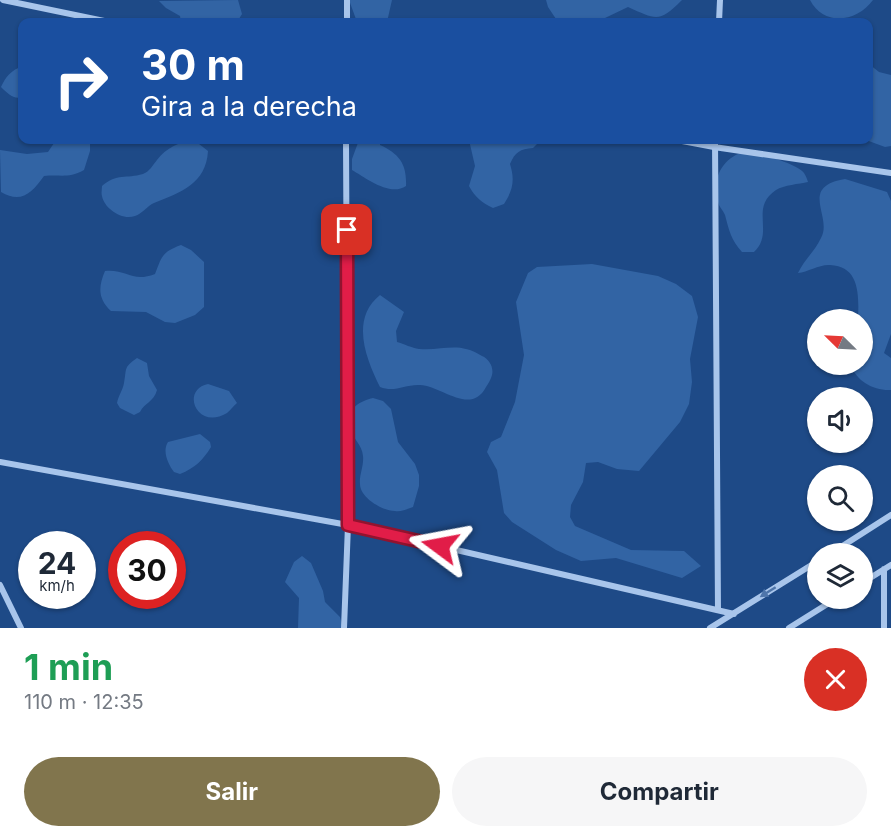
<!DOCTYPE html>
<html lang="es">
<meta charset="utf-8">
<style>
:root{--surface:#fff;--page:#f6f6f7;--text:#1f2937;--muted:#747a83;--accent:#81754d}
body{margin:0;font-family:Inter,sans-serif;background:var(--page);color:var(--text);height:100vh;display:flex;flex-direction:column;font-size:22px;white-space:nowrap}
*{box-sizing:border-box;margin:0}
p{font-size:20px;color:var(--muted)}
.icon{flex:none;width:33px;height:33px;fill:none;stroke:currentColor;stroke-width:2;stroke-linecap:round;stroke-linejoin:round}
.map{position:relative;height:628px;overflow:hidden}
.details{display:flex;flex-direction:column;background:var(--surface);flex:1}
.details>*{flex:none}
.top-card{position:absolute;left:18px;top:18px;width:855px;height:126px;border-radius:12px;box-shadow:0 2px 4px #0004;background:#1a4fa0;color:#fff;overflow:hidden}
.needle{width:39px;rotate:294deg}
.tools{position:absolute;left:807px;top:309px;display:grid;gap:12px}
.tools a{display:grid;place-items:center;width:66px;height:66px;border-radius:50%;background:var(--surface);box-shadow:0 2px 4px #0004;font-size:30px}
.speed{position:absolute;left:18px;top:531px;display:flex;gap:12px;font-size:30px;font-weight:700;text-align:center}
.speed>*{display:grid;place-content:center;width:78px;height:78px;border-radius:50%;background:var(--surface);box-shadow:0 2px 4px #0004;line-height:1}
.speed small{font-size:15px;font-weight:400}
.speed .limit{border:9px solid #d22;background:#fff;color:#111}
.pin{position:absolute;display:grid;place-items:center;width:51px;height:51px;color:#fff;margin:-26px;border-radius:12px;box-shadow:0 3px 9px #0006}
.me{position:absolute;width:66px;margin:-33px;rotate:283deg;stroke-linejoin:round;filter:drop-shadow(0 0 4px #0008)}
.turn{display:flex;align-items:center;gap:21px;height:126px;padding:0 24px;font-size:27px}
.turn .icon{width:78px;height:78px;stroke-width:2.5}
.turn b{display:block;font-size:42px;line-height:51px}
.round{display:grid;place-items:center;flex:none;width:63px;height:63px;border-radius:32px;background:var(--page)}
.overview{display:flex;align-items:center;justify-content:space-between;height:102px;padding:0 24px}
h1{font-size:36px;font-weight:700;line-height:45px;color:#1e9e55}
.cta{display:flex;gap:12px;margin-top:auto;padding:12px 24px}
.cta a{flex:1;height:69px;border-radius:36px;background:var(--accent);color:#fff;font-size:24px;font-weight:700;line-height:69px;text-align:center}
.cta a+a{background:var(--page);color:var(--text)}
.map>svg:first-child{display:block}
.green{fill:#3264a4}
.lines{fill:none;stroke-linecap:round;stroke-linejoin:round}
.street{stroke:#a8c5eb;stroke-width:6}
.oneway{fill:#4e75aa}
.route-casing{stroke:#92132f;stroke-width:15}
.route{stroke:#e11d48;stroke-width:10}
</style>
<div class="map">
<svg width="891" height="628" viewBox="0 0 891 628">
<rect width="100%" height="100%" fill="#1e4a87"/>
<path class="green" d="M 238,0 L 242,14 L 237,22 L 181,22 L 180,16 L 166,8 L 159,1 Z
M 349,0 L 392,0 L 387,22 L 357,22 Z
M 546,0 L 682,0 C 659,23 657,20 628,7 L 605,18 L 609,22 L 558,22 L 548,7 Z
M 810,0 L 873,0 C 857,22 824,27 810,0 Z
M 869,64 L 879,72 L 891,75 L 891,146 L 885,147 L 866,140 L 868,140 Z
M 22,66 L 22,97 C 14,100 7,93 1,87 C 6,76 11,71 22,66 Z
M 56,140 L 90,140 L 90,151 L 84,170 C 67,179 61,174 44,176 C 32,193 21,204 1,192 L 0,150 L 27,154 L 48,152 Z
M 194,140 L 208,151 C 206,184 181,192 154,203 C 147,206 142,214 135,216 C 122,221 104,208 102,196 C 101,193 102,189 102,186 C 117,173 126,179 143,174 C 150,171 152,166 157,160 C 166,148 179,142 194,140 Z
M 359,140 L 380,140 L 380,145 C 400,154 407,165 406,186 C 390,197 366,178 352,170 L 352,159 Z
M 469,140 L 541,140 L 533,148 C 520,149 515,152 510,164 C 515,180 513,190 504,204 L 493,208 C 482,203 475,197 469,186 L 475,166 Z
M 745,152 C 758,153 796,163 804,173 C 806,176 807,179 808,182 C 799,184 784,185 776,190 C 749,208 775,232 754,252 L 742,252 C 731,240 729,230 725,215 C 723,210 719,207 718,202 C 710,181 723,156 745,152 Z
M 845,179 L 887,192 L 891,201 L 891,334 L 884,353 L 891,358 L 891,390 C 874,391 856,381 851,365 L 862,364 L 862,320 L 858,319 C 859,296 860,266 830,265 C 820,264 808,272 798,273 C 804,260 815,251 821,238 C 833,216 798,187 845,179 Z
M 181,245 L 191,250 L 204,262 L 204,307 L 195,315 L 175,323 L 165,322 L 146,312 L 111,311 C 98,299 98,287 105,271 C 127,269 132,283 155,274 C 162,256 162,252 181,245 Z
M 592,264 L 658,276 L 676,284 L 692,296 L 698,317 L 690,359 L 692,382 L 689,404 L 680,422 L 639,471 L 617,469 L 598,462 L 586,463 L 583,482 L 571,505 L 570,517 L 575,526 L 631,550 L 684,551 L 701,566 L 682,578 L 616,558 L 581,561 L 556,550 L 512,522 L 504,513 L 497,470 L 487,452 L 491,442 L 501,437 L 515,402 L 524,355 L 516,302 L 528,273 L 537,267 Z
M 380,295 L 404,312 L 396,331 L 397,342 C 404,344 412,348 419,349 C 444,351 458,341 482,356 C 489,359 494,367 492,375 C 491,379 488,384 486,387 C 471,416 442,386 420,385 C 405,384 395,393 380,387 C 366,359 350,319 380,295 Z
M 137,358 L 147,363 L 149,376 L 157,390 C 154,402 144,403 140,412 L 134,415 L 120,408 L 117,403 C 118,396 123,390 124,383 C 127,368 123,368 137,358 Z
M 208,384 L 229,391 L 237,403 C 233,406 231,410 227,413 C 197,431 180,390 208,384 Z
M 373,398 L 383,401 L 391,409 L 398,442 L 415,464 L 419,475 L 419,486 L 413,507 C 407,509 401,512 395,511 C 383,511 360,498 360,484 C 359,475 364,466 363,456 C 362,444 352,438 349,427 C 344,411 359,401 373,398 Z
M 200,434 L 210,442 L 211,447 C 203,460 195,468 180,474 L 174,472 C 168,464 162,451 168,442 Z
M 302,556 L 311,563 L 323,591 L 325,602 L 340,617 L 343,628 L 298,628 L 299,598 L 285,582 L 294,562 Z"/>
<g class="lines">
<path class="street" d="M 3,0 L 109,22
M 347,22 L 347,0
M 719,22 L 720,0
M 677,140 L 714,147 L 891,173
M 715,140 L 718,610
M 0,462 L 348,525 L 734,614
M 830,554 L 891,515
M 862,583 L 891,565
M 0,585 L 21,628
M 344,628 L 348,525 L 346,140
M 710,628 L 818,561
M 789,628 L 837,598
M 884,628 L 884,569"/>
</g>
<defs><path id="oneway-solid" d="M-6-.8H1V-3.2L6.5 0L1 3.2V.8H-6Z" transform="scale(1.5)"/></defs>
<use class="oneway" href="#oneway-solid" transform="translate(768 592) rotate(148)"/>
<g class="lines">
<g class="route-casing">
<path id="route" d="M 347,230 L 348,525 L 440,546"/>
</g>
<use href="#route" class="route"/>
</g>
</svg>
<div class="tools">
<a><svg class="needle" viewBox="-14 -14 28 28"><path d="M0-13l5 13h-10z" fill="#e53935"/><path d="M0 13l5-13h-10z" fill="#747a83"/></svg></a>
<a><svg class="icon" aria-label="sound" viewBox="0 0 24 24"><path d="M4 9h4l5-4v14l-5-4H4zM17 9q2 3 0 6"/></svg></a>
<a><svg class="icon" aria-label="search" viewBox="0 0 24 24"><circle cx="10" cy="10" r="6"/><path d="M15 15l6 6"/></svg></a>
<a><svg class="icon" aria-label="layers" viewBox="0 0 24 24"><path d="M12 4l9 5-9 5-9-5zM3 14l9 5 9-5"/></svg></a>
</div>
<div class="speed"><div>24<small>km/h</small></div><div class="limit">30</div></div>
<div class="pin" style="left:347px;top:230px;background:#d93025"><svg class="icon" aria-label="arrive" viewBox="0 0 24 24"><path d="M6 21V4h12l-3 4 3 4H6"/></svg></div>
<svg class="me" style="left:440px;top:546px" viewBox="-20 -20 40 40"><path d="M0-17L14 15 0 8-14 15z" fill="#e11d48" stroke="#fff" stroke-width="4"/></svg>
<div class="top-card">
<div class="turn"><svg class="icon" aria-label="right" viewBox="0 0 24 24"><path d="M7 20v-9h11M14 6l5 5-5 5"/></svg><div><b>30 m</b>Gira a la derecha</div></div>
</div>
</div>
<section class="details">
<div class="overview"><div><h1>1 min</h1><p>110 m · 12:35</p></div><a class="round" style="background:#d93025;color:#fff"><svg class="icon" aria-label="close" viewBox="0 0 24 24"><path d="M6 6l12 12M18 6L6 18"/></svg></a></div>
<div class="cta"><a>Salir</a><a>Compartir</a></div>
</section>
